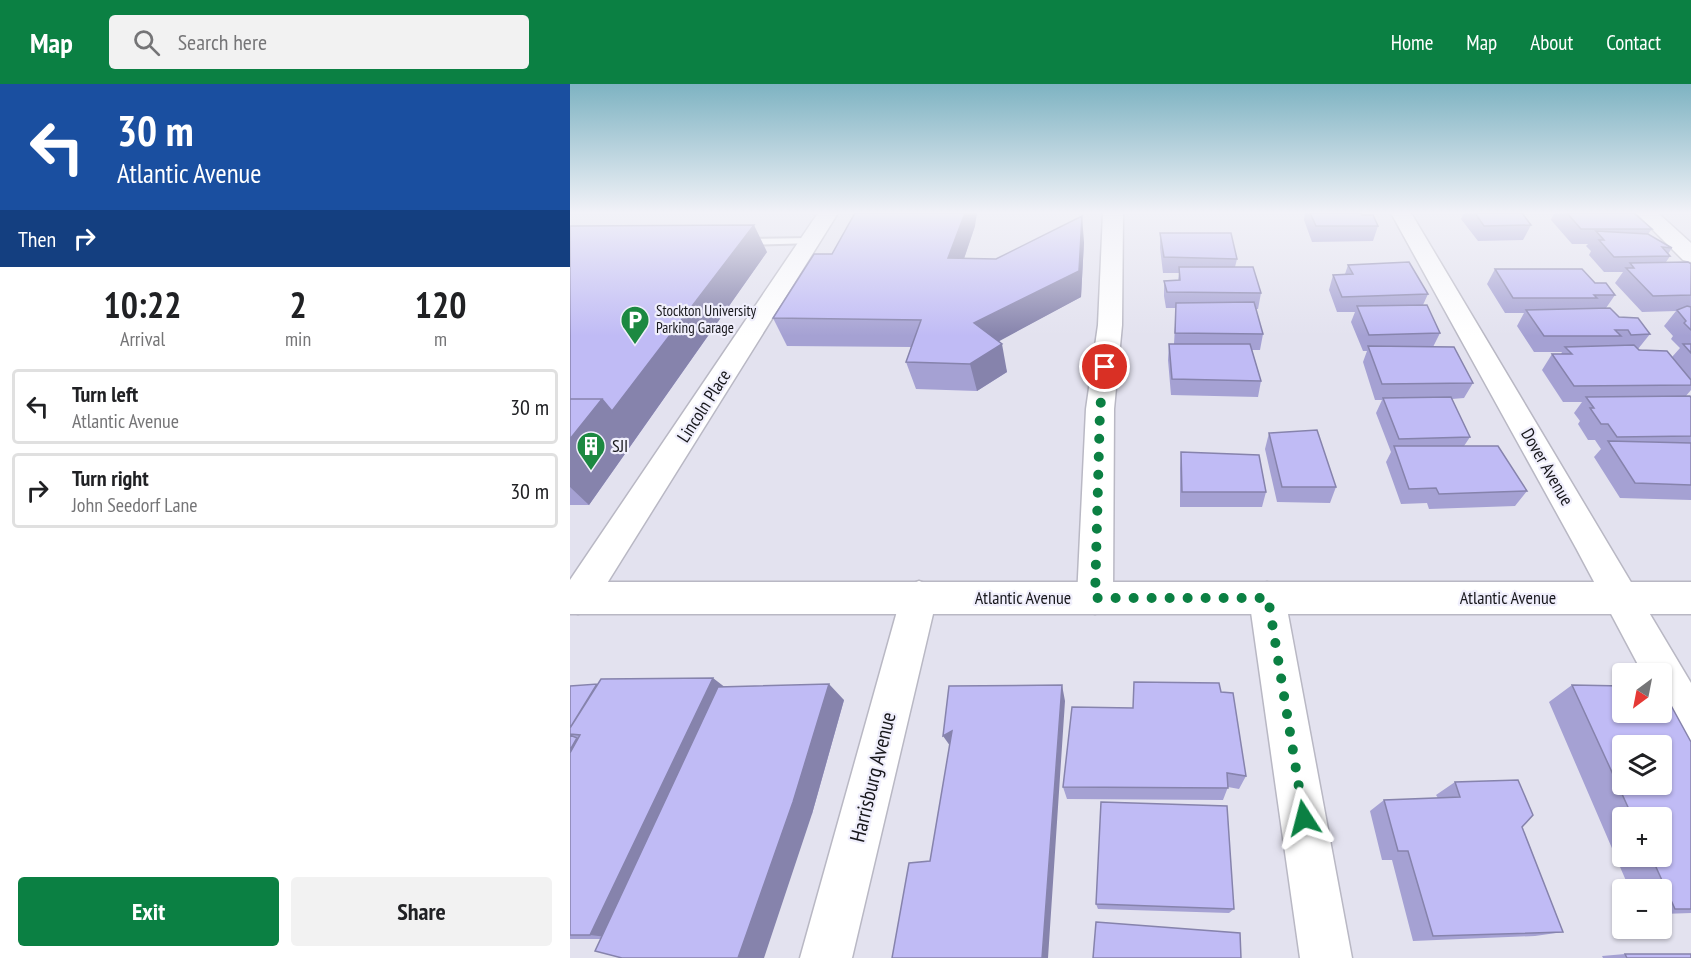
<!DOCTYPE html>
<meta charset="utf-8">
<style>
:root{--surface:#fff;--page:#f2f2f2;--text:#202124;--muted:#757577;--line:#e0e0e0;--accent:#0b8043}
body{margin:0;font-family:"PT Sans Narrow",sans-serif;background:var(--page);color:var(--text);height:100vh;display:flex;flex-direction:column;font-size:22px;white-space:nowrap}
*{box-sizing:border-box;margin:0}
p{font-size:20px;color:var(--muted)}
.icon{flex:none;width:33px;height:33px;fill:none;stroke:currentColor;stroke-width:2;stroke-linecap:round;stroke-linejoin:round}
.map{position:relative;flex:1;overflow:hidden}
.details{display:flex;flex-direction:column;background:var(--surface);width:570px}
.details>*{flex:none}
.banner{background:#1a4fa0;color:#fff;overflow:hidden}
.needle{width:39px;rotate:212deg}
.tools{position:absolute;left:1042px;top:579px;display:grid;gap:12px}
.tools a{display:grid;place-items:center;width:60px;height:60px;border-radius:6px;background:var(--surface);box-shadow:0 2px 4px #0004;font-size:30px}
.pin{position:absolute;display:grid;place-items:center;width:51px;height:51px;color:#fff;margin:-26px;border:3px solid #fff;border-radius:50%;box-shadow:0 2px 6px #0007}
.me{position:absolute;width:66px;margin:-33px;rotate:351deg;stroke-linejoin:round;filter:drop-shadow(0 0 4px #0008)}
.turn{display:flex;align-items:center;gap:21px;height:126px;padding:0 18px;font-size:27px}
.turn .icon{width:78px;height:78px;stroke-width:2.5}
.turn b{display:block;font-size:42px;line-height:51px}
.then{display:flex;align-items:center;height:57px;padding:0 18px;background:#0003;gap:12px;font-size:22px}
.eta{display:flex;justify-content:space-evenly;align-items:center;height:102px;text-align:center}
.eta b{font-size:36px;font-weight:600;line-height:42px}
.primary-button{display:flex;gap:12px;margin-top:auto;padding:12px 18px}
.primary-button a{flex:1;height:69px;border-radius:6px;background:var(--accent);color:#fff;font-size:24px;font-weight:600;line-height:69px;text-align:center}
.primary-button a+a{background:var(--page);color:var(--text)}
ul{padding:0;list-style:none}
li{display:flex;align-items:center;gap:18px;height:75px;margin:0 12px 9px;padding:0 6px;border:3px solid var(--line);border-radius:6px}
li div{flex:1}
li b{display:block;font-size:22px}
li em{font-style:normal}
header{display:flex;align-items:center;gap:36px;box-sizing:border-box;height:84px;padding:0 30px;background:var(--accent);color:#fff}
header strong{font-size:28px}
nav{display:flex;gap:33px;margin-inline-start:auto;font-size:21px}
.search{width:420px;height:54px;background:var(--page);display:flex;align-items:center;gap:15px;box-sizing:border-box;padding:0 21px;border-radius:6px;color:var(--muted);font-size:22px}
main{display:flex;flex:1;min-height:0}
.map>svg:first-child{display:block}
.lines{fill:none;stroke-linecap:round;stroke-linejoin:round}
.service-casing{stroke:#b9b8c4;stroke-width:4}
.minor-casing{stroke:#b9b8c4;stroke-width:3}
.secondary-casing{stroke:#b9b8c4;stroke-width:3}
.service{fill:#fff;fill-rule:evenodd}
.minor{fill:#fff;fill-rule:evenodd}
.secondary{fill:#fff;fill-rule:evenodd}
.wall{fill:#a5a1d3;fill-rule:evenodd}
.shaded-wall{fill:#8683ac}
.building{fill:#c0bbf5;stroke:#8683ac;stroke-width:1.5;fill-rule:evenodd}
.route{stroke:#0b8043;stroke-width:10;stroke-dasharray:0 18}
.labels{text-anchor:middle;stroke-width:4.5;stroke-linejoin:round;paint-order:stroke}
.far-poi-label{font-size:15px;fill:#17171b;stroke:#f0effc;text-anchor:start}
.street-label{font-size:18px;fill:#17171b;stroke:#f0effc}
.poi-label{font-size:18px;fill:#17171b;stroke:#f0effc;text-anchor:start}
.near-street-label{font-size:21px;fill:#17171b;stroke:#f0effc}
</style>
<header>
<strong>Map</strong>
<div class="search"><svg class="icon" aria-label="search" viewBox="0 0 24 24"><circle cx="10" cy="10" r="6"/><path d="M15 15l6 6"/></svg>Search here</div>
<nav><a>Home</a><a>Map</a><a>About</a><a>Contact</a></nav>
</header>
<main>
<section class="details">
<div class="banner">
<div class="turn"><svg class="icon" aria-label="left" viewBox="0 0 24 24"><path d="M17 20v-9H6M10 6l-5 5 5 5"/></svg><div><b>30 m</b>Atlantic Avenue</div></div>
<div class="then">Then<svg class="icon" aria-label="right" viewBox="0 0 24 24"><path d="M7 20v-9h11M14 6l5 5-5 5"/></svg></div>
</div>
<div class="eta">
<div><b>10:22</b><p>Arrival</p></div>
<div><b>2</b><p>min</p></div>
<div><b>120</b><p>m</p></div>
</div>
<ul>
<li><svg class="icon" aria-label="left" viewBox="0 0 24 24"><path d="M17 20v-9H6M10 6l-5 5 5 5"/></svg><div><b>Turn left</b><p>Atlantic Avenue</p></div><em>30 m</em></li>
<li><svg class="icon" aria-label="right" viewBox="0 0 24 24"><path d="M7 20v-9h11M14 6l5 5-5 5"/></svg><div><b>Turn right</b><p>John Seedorf Lane</p></div><em>30 m</em></li>
</ul>
<div class="primary-button"><a>Exit</a><a>Share</a></div>
</section>
<div class="map">
<svg width="1121" height="874" viewBox="0 0 1121 874">
<rect width="100%" height="100%" fill="#e3e2ef"/>
<g class="lines">
<g class="service-casing">
<path id="service" d="M 240,154 L 245,157 L 244,159 L 169,161 L 164,158 L 169,155 Z"/>
</g>
<g class="minor-casing">
<path id="minor" d="M 248,129 L 268,129 L 21,525 L 8,530 L 0,527 L 0,496 Z
M 533,129 L 553,129 L 552,241 L 544,325 L 543,514 L 538,525 L 525,530 L 512,525 L 507,514 L 516,325 L 528,241 Z
M 821,129 L 841,129 L 1121,599 L 1121,659 C 1089,645 1092,619 1092,590 L 1073,590 L 1006,464 Z
M 1066,129 L 1088,129 L 1121,159 L 1121,178 L 1113,176 Z
M 349,497 L 362,502 L 367,513 L 282,874 L 230,874 L 331,513 L 336,502 Z
M 697,498 L 710,503 L 715,514 L 782,874 L 730,874 L 679,514 L 684,503 Z"/>
</g>
<g class="secondary-casing">
<path id="secondary" d="M 0,498 L 1121,498 L 1121,530 L 0,530 Z"/>
</g>
<use href="#service" class="service"/>
<use href="#minor" class="minor"/>
<use href="#secondary" class="secondary"/>
</g>
<path class="wall" d="M 735,129 L 791,129 L 792,131 L 808,142 L 803,157 L 742,158 L 734,136 Z
M 894,129 L 952,129 L 961,141 L 953,156 L 908,157 L 891,135 Z
M 984,129 L 1064,129 L 1082,145 L 1078,150 L 1102,164 L 1098,170 L 1100,172 L 1096,178 L 1121,180 L 1121,306 L 1115,313 L 1121,314 L 1121,416 L 1050,414 L 1024,373 L 1031,365 L 1025,356 L 1018,356 L 1008,340 L 1010,337 L 1004,329 L 1012,318 L 993,318 L 972,286 L 982,270 L 991,270 L 992,268 L 964,268 L 947,242 L 954,229 L 935,229 L 917,200 L 925,185 L 1025,199 L 1045,211 L 1036,224 L 1049,233 L 1080,250 L 1068,265 L 1102,273 L 1110,264 L 1101,255 L 1103,252 L 1094,242 L 1106,227 L 1072,228 L 1045,199 L 1053,188 L 1034,188 L 1019,171 L 1021,167 L 1016,162 L 1018,160 L 1002,160 L 981,136 Z
M 0,142 L 197,168 L 19,421 L 0,421 Z
M 405,142 L 394,175 L 426,175 L 514,158 L 511,213 L 428,257 L 437,288 L 407,307 L 346,305 L 336,278 L 341,263 L 217,262 L 203,234 L 262,170 Z
M 590,149 L 667,175 L 665,183 L 691,209 L 688,225 L 686,225 L 693,250 L 690,266 L 682,266 L 691,297 L 688,313 L 601,311 L 598,276 L 599,260 L 604,260 L 606,224 L 596,224 L 594,212 L 594,197 L 608,196 L 609,189 L 593,189 L 590,164 Z
M 778,181 L 858,210 L 853,221 L 870,249 L 863,263 L 903,299 L 894,314 L 882,315 L 900,353 L 894,362 L 957,407 L 945,422 L 859,425 L 857,419 L 831,420 L 816,378 L 821,368 L 806,329 L 812,316 L 805,316 L 793,278 L 797,267 L 793,267 L 781,238 L 785,228 L 767,228 L 759,206 L 763,191 L 775,190 Z
M 699,349 L 766,403 L 760,419 L 707,418 L 695,365 Z
M 611,368 L 696,408 L 692,423 L 610,423 L 610,384 Z
M 1002,601 L 1121,658 L 1121,829 L 1092,830 L 1092,806 L 1060,806 L 979,618 ZM 1053,734 L 1092,734 L 1092,772 L 1053,772 Z
M 0,602 L 154,603 L 274,616 L 242,730 L 31,855 L 0,855 Z
M 651,608 L 676,692 L 669,705 L 658,703 L 653,716 L 497,715 L 493,703 L 563,624 Z
M 885,698 L 952,743 L 993,848 L 965,852 L 843,857 L 822,776 L 812,776 L 800,727 L 814,716 L 868,714 L 866,711 Z
M 526,820 L 664,825 L 659,829 L 528,825 Z
M 1055,870 L 1121,874 L 1033,874 L 1032,872 Z"/>
<path class="shaded-wall" d="M 395,129 L 407,129 L 405,142 L 385,201 L 378,174 Z
M 512,132 L 514,158 L 511,213 L 411,267 L 404,239 Z
M 184,141 L 197,168 L 19,421 L 0,403 L 0,355 L 32,315 Z
M 432,260 L 437,288 L 407,307 L 400,280 Z
M 143,594 L 165,611 L 54,855 L 20,851 Z
M 259,600 L 274,616 L 242,730 L 194,874 L 168,874 Z
M 492,601 L 495,617 L 478,874 L 472,874 Z
M 382,647 L 383,666 L 373,652 Z
M 7,654 L 27,664 L 0,715 L 0,666 Z"/>
<path class="building" d="M 285,129 L 395,129 L 378,174 L 426,175 L 512,132 L 509,187 L 404,239 L 432,260 L 400,280 L 336,278 L 351,236 L 203,234 L 244,170 L 262,170 Z
M 740,129 L 791,129 L 792,131 L 803,131 L 808,142 L 746,142 Z
M 905,129 L 952,129 L 961,141 L 914,142 Z
M 997,129 L 1064,129 L 1082,145 L 1011,145 Z
M 184,141 L 42,327 L 32,315 L 0,315 L 0,142 Z
M 1026,147 L 1078,150 L 1102,164 L 1092,163 L 1100,172 L 1044,173 L 1029,156 L 1034,156 Z
M 590,149 L 661,149 L 667,175 L 594,173 Z
M 839,178 L 858,210 L 772,213 L 763,191 L 783,190 L 778,181 Z
M 1118,178 L 1121,180 L 1121,211 L 1083,212 L 1056,184 L 1064,184 L 1060,179 Z
M 609,183 L 683,183 L 691,209 L 597,208 L 594,197 L 610,196 Z
M 925,185 L 1012,185 L 1025,199 L 1036,199 L 1045,211 L 1024,211 L 1027,214 L 943,214 Z
M 684,218 L 693,250 L 605,249 L 606,219 Z
M 857,221 L 870,249 L 799,251 L 787,222 Z
M 1117,222 L 1121,223 L 1121,246 L 1114,239 L 1116,237 L 1107,226 Z
M 1040,224 L 1049,233 L 1068,234 L 1080,250 L 1061,251 L 1058,246 L 1045,246 L 1051,252 L 974,252 L 956,226 Z
M 599,260 L 680,260 L 691,297 L 602,295 Z
M 1113,260 L 1121,260 L 1121,269 Z
M 1064,261 L 1069,266 L 1097,267 L 1121,296 L 1121,301 L 1004,302 L 982,270 L 1002,270 L 995,263 Z
M 798,262 L 884,263 L 903,299 L 812,300 Z
M 1120,312 L 1121,314 L 1121,352 L 1047,353 L 1038,340 L 1031,340 L 1020,324 L 1024,324 L 1016,313 Z
M 881,313 L 900,353 L 829,355 L 813,314 Z
M 0,315 L 32,315 L 0,355 Z
M 747,346 L 766,403 L 712,403 L 699,349 Z
M 1038,357 L 1121,359 L 1121,401 L 1065,399 Z
M 824,362 L 928,362 L 957,407 L 869,410 L 866,404 L 839,405 Z
M 611,368 L 689,371 L 696,408 L 612,408 Z
M 143,594 L 20,851 L 0,851 L 0,669 L 10,651 L 0,650 L 0,644 L 31,595 Z
M 564,598 L 649,599 L 651,608 L 663,609 L 676,692 L 657,689 L 658,704 L 493,703 L 502,623 L 563,624 Z
M 27,600 L 0,644 L 0,602 Z
M 259,600 L 223,718 L 168,874 L 52,874 L 25,867 L 148,603 Z
M 492,601 L 472,874 L 322,874 L 339,779 L 360,777 L 382,647 L 373,652 L 379,602 Z
M 1002,601 L 1053,602 L 1053,628 L 1092,628 L 1092,605 L 1121,658 L 1121,825 L 1105,825 L 1081,772 L 1092,772 L 1092,734 L 1063,734 ZM 1053,662 L 1092,662 L 1092,700 L 1053,700 Z
M 0,651 L 7,654 L 0,666 Z
M 948,696 L 963,731 L 952,743 L 993,848 L 863,852 L 838,767 L 828,767 L 814,716 L 890,713 L 885,698 Z
M 531,718 L 657,722 L 664,825 L 526,820 Z
M 526,838 L 670,849 L 671,874 L 523,874 Z
M 1055,870 L 1121,870 L 1121,874 L 1057,874 Z"/>
<linearGradient id="sky" x2="0" y2="1"><stop stop-color="#7eb3c2"/><stop offset="0.51" stop-color="#f2f2f8"/><stop offset="1" stop-color="#f2f2f8" stop-opacity="0"/></linearGradient>
<rect width="1121" height="252" fill="url(#sky)"/>
<g class="lines">
<path class="route" d="M 535,283 L 530,325 L 525,514 L 698,514 L 734,734"/>
</g>
<defs>
<g id="parking-pin" transform="scale(1.5)"><path d="M0 17L-7.5 6A9.5 9.5 0 1 1 7.5 6Z" fill="#1c8941" stroke="#f0effc"/><path d="M-3.5-5.5H1a3.5 3.5 0 0 1 0 7H-1V5.5H-3.5ZM-1-3.4V-.6H.8a1.4 1.4 0 0 0 0-2.8Z" fill="#fff"/></g>
<g id="building-pin" transform="scale(1.5)"><path d="M0 17L-7.5 6A9.5 9.5 0 1 1 7.5 6Z" fill="#1c8941" stroke="#f0effc"/><path d="M-4-6H4V6H1V3H-1V6H-4ZM-2.5-4.3h1.7v1.8h-1.7ZM.8-4.3h1.7v1.8H.8ZM-2.5-1h1.7V.8h-1.7ZM.8-1h1.7V.8H.8Z" fill="#fff"/></g>
</defs>
<g fill-rule="evenodd">
<use href="#parking-pin" x="65" y="236"/>
<use href="#building-pin" x="21" y="362"/>
</g>
<g class="labels">
<g class="far-poi-label">
<text x="86" y="232">Stockton University<tspan x="86" dy="17">Parking Garage</tspan></text>
</g>
<g class="street-label">
<text transform="translate(134 322) rotate(-57)" y="6">Lincoln Place</text>
<text transform="translate(977 383) rotate(60)" y="6">Dover Avenue</text>
<text x="453" y="520">Atlantic Avenue</text>
<text x="938" y="520">Atlantic Avenue</text>
</g>
<g class="poi-label">
<text x="42" y="368">SJI</text>
</g>
<g class="near-street-label">
<text transform="translate(303 693) rotate(-76)" y="7">Harrisburg Avenue</text>
</g>
</g>
</svg>
<div class="tools">
<a><svg class="needle" viewBox="-14 -14 28 28"><path d="M0-13l5 13h-10z" fill="#e53935"/><path d="M0 13l5-13h-10z" fill="#757577"/></svg></a>
<a><svg class="icon" aria-label="layers" viewBox="0 0 24 24"><path d="M12 4l9 5-9 5-9-5zM3 14l9 5 9-5"/></svg></a>
<a>+</a>
<a>−</a>
</div>
<div class="pin" style="left:535px;top:283px;background:#d93025"><svg class="icon" aria-label="arrive" viewBox="0 0 24 24"><path d="M6 21V4h12l-3 4 3 4H6"/></svg></div>
<svg class="me" style="left:734px;top:734px" viewBox="-20 -20 40 40"><path d="M0-17L14 15 0 8-14 15z" fill="#0b8043" stroke="#fff" stroke-width="4"/></svg>
</div>
</main>
